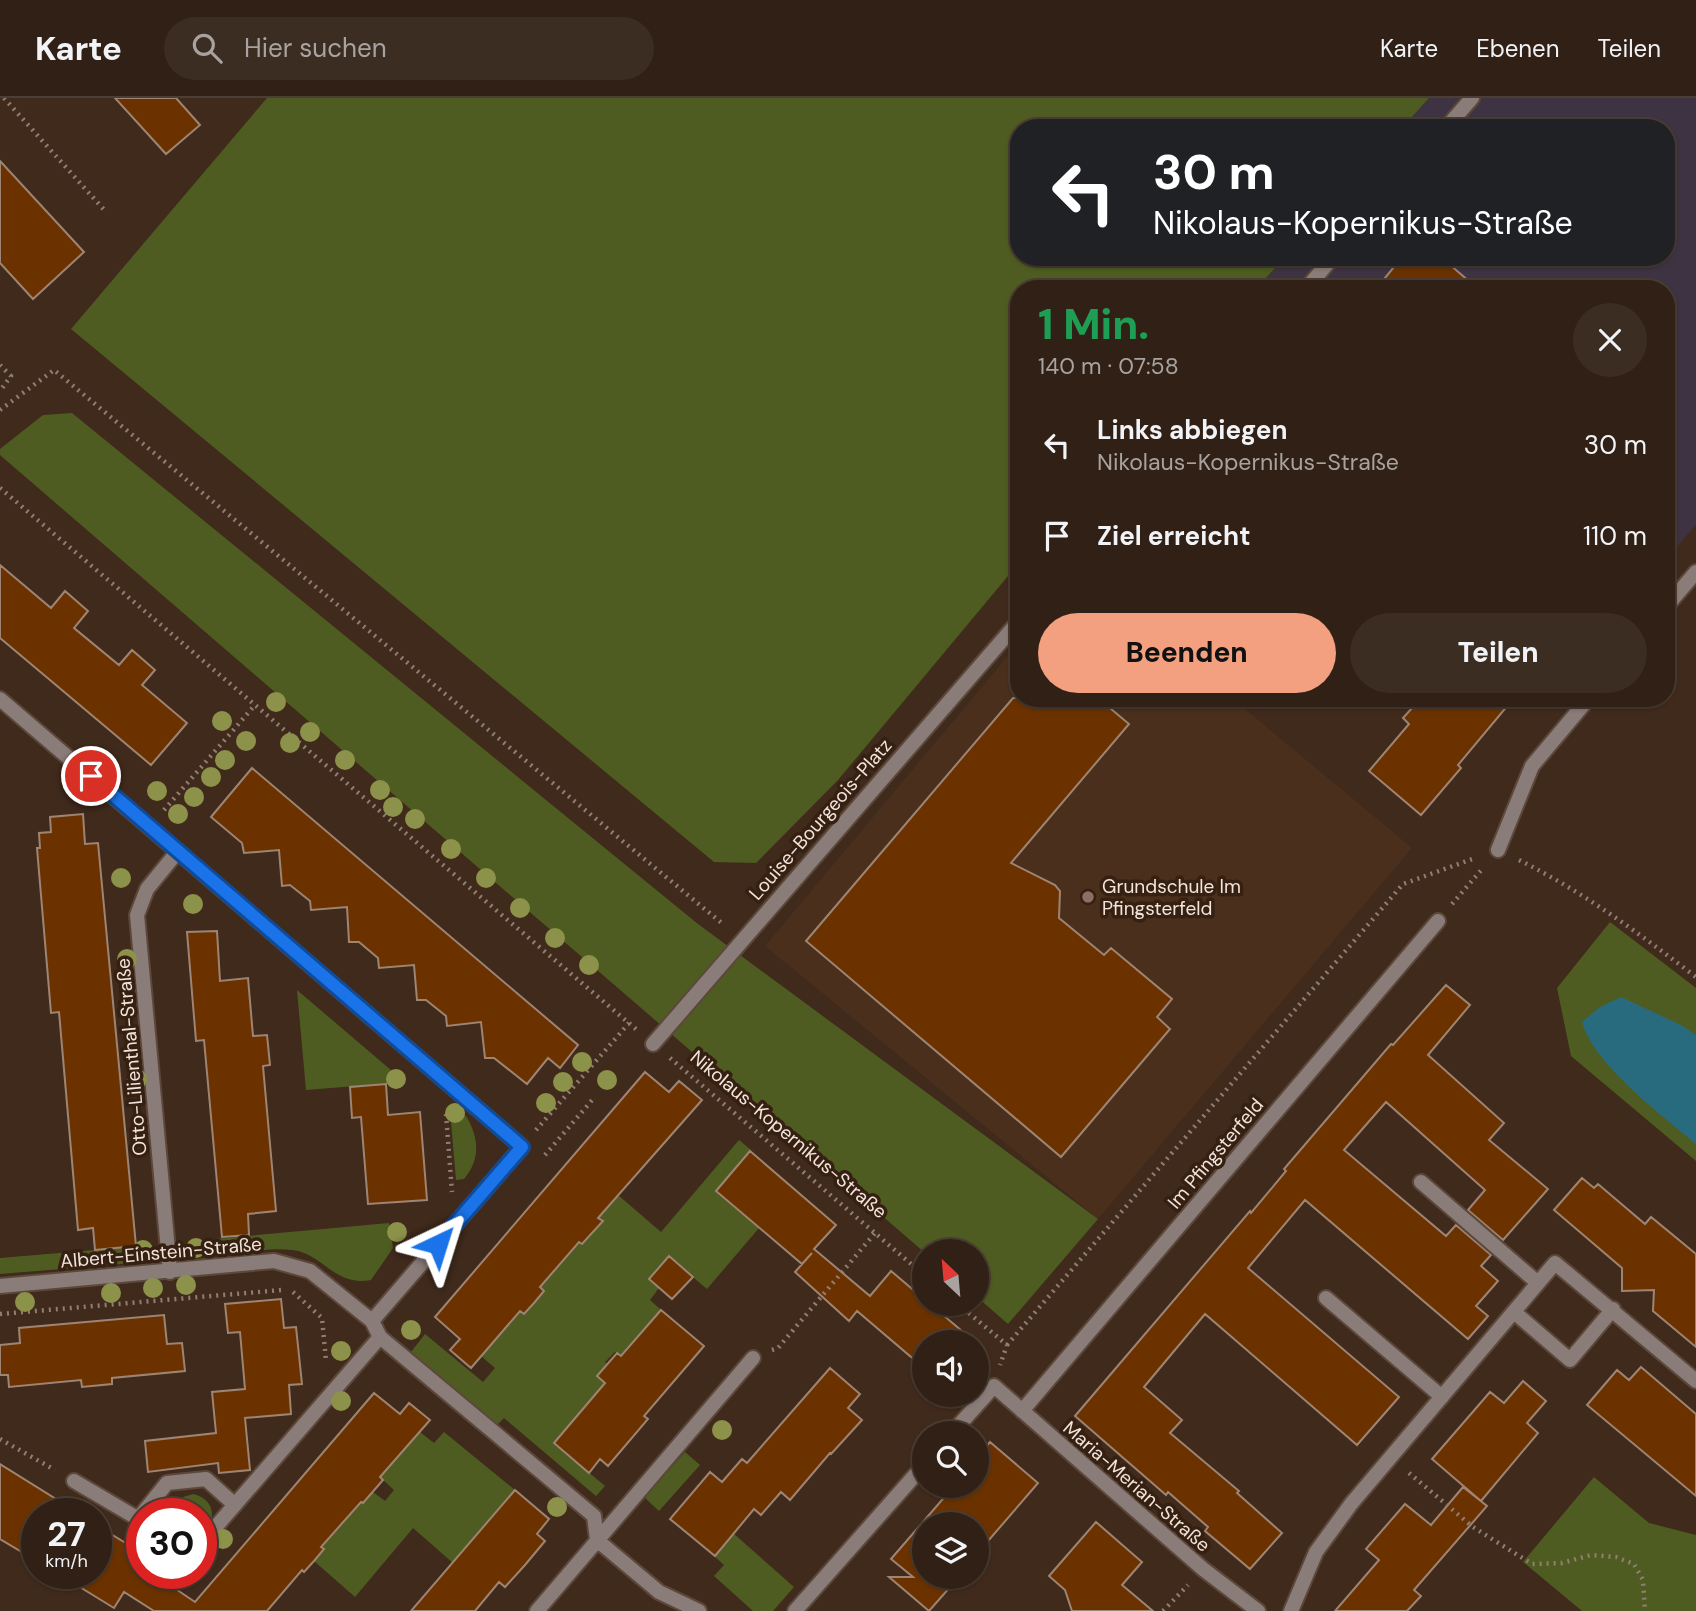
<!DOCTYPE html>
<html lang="de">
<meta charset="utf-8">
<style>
:root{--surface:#302015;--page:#3c2d22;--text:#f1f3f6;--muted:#a8a3a0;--line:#4b3e34;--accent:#f2a080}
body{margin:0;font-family:"DM Sans",sans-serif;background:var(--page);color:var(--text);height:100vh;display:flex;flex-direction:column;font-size:26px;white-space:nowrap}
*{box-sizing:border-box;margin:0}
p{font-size:23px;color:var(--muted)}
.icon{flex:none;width:38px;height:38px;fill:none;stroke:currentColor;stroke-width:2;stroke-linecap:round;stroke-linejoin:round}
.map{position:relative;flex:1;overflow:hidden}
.details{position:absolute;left:1010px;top:182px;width:665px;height:427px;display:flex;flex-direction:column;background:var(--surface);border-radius:28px;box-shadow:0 2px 5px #0004,0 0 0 2px var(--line)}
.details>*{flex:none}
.banner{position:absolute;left:1010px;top:21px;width:665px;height:147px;border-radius:28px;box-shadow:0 2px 5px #0004,0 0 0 2px var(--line);background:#202124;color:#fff;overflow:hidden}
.needle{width:46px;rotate:334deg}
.fabs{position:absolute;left:912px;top:1141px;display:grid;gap:14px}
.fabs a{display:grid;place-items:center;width:77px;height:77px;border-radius:50%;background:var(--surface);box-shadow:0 2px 5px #0004,0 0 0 2px var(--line);font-size:35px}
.speed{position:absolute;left:21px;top:1400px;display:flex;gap:14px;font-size:35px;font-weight:700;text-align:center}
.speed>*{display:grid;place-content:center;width:91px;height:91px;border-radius:50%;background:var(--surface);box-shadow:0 2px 5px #0004,0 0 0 2px var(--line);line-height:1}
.speed small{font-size:18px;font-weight:400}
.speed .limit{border:10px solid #d22;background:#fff;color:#111}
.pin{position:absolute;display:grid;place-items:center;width:60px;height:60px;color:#fff;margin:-30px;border:4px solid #fff;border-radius:50%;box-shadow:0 2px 7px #0007}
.me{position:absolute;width:77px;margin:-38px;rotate:41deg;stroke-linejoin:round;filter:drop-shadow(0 0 5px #0008)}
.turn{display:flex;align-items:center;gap:24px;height:147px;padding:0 28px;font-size:32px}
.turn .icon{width:91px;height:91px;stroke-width:2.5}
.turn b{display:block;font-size:49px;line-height:60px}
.round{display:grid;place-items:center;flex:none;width:74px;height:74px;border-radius:37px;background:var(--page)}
.overview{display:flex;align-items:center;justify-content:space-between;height:119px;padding:0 28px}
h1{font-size:42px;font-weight:800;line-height:52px;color:#1e9e55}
.primary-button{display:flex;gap:14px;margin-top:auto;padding:14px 28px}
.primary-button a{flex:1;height:80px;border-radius:42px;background:var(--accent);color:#111;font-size:28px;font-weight:800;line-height:80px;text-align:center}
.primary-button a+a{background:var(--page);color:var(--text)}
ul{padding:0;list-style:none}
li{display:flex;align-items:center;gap:21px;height:91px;padding:0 28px}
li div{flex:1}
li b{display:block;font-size:26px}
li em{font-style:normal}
header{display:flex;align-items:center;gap:42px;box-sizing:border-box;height:98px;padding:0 35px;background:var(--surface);border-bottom:2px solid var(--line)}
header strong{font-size:33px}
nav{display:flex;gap:38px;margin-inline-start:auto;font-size:24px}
.search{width:490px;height:63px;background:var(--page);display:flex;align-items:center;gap:18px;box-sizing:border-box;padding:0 24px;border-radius:38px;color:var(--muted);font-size:26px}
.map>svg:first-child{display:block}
.commercial{fill:#3d3343}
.built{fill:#4a2f1c}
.green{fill:#4e5c21}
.water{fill:#286b7f}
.building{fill:#6b3200;stroke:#9e8473;stroke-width:2}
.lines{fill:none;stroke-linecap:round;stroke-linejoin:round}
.service-casing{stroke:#5c483b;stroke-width:18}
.minor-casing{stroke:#5c483b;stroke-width:18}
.path{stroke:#917e73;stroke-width:4.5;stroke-dasharray:2 5;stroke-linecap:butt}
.service{stroke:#8a7c79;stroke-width:14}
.minor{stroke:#8a7c79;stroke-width:14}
.tree{fill:#8c9249}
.route-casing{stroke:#114b97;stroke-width:18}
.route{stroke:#1a73e8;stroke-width:12}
.education-dot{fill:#8d6e63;stroke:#352012;stroke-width:2.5}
.labels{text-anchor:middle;stroke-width:7;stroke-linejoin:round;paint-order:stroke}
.street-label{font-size:19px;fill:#f2e4db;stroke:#352012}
.poi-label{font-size:19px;fill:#f2e4db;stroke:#352012;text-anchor:start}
</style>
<header>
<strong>Karte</strong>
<div class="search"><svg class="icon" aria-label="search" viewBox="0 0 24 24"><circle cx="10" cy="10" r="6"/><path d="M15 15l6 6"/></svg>Hier suchen</div>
<nav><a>Karte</a><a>Ebenen</a><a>Teilen</a></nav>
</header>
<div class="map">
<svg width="1696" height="1513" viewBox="0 0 1696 1513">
<rect width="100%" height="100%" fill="#402a1c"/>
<path class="commercial" d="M 1429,0 L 1696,0 L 1696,427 L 1666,461 L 1666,191 L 1256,191 L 1285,159 L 1666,159 L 1666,30 L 1402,30 Z"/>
<path class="built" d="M 1018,546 L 1018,600 L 1255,600 L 1246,612 L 1412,750 L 1098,1121 L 765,848 Z"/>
<path class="green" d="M 267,0 L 1429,0 L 1402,30 L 1018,30 L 1018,159 L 1285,159 L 1256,191 L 1018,191 L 1018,466 L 838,682 L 756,765 L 714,764 L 71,231 Z
M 72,315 L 698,826 L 1098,1121 L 1008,1226 L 977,1199 L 976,1153 L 924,1154 L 0,357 L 0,351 L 43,317 Z
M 1610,824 L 1696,890 L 1696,1063 L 1571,958 L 1557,890 Z
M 297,892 L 405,984 L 306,992 Z
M 461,1011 C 478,1033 483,1059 464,1081 L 456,1082 L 450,1012 Z
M 739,1042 L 751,1052 L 716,1093 L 759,1130 L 707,1191 L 669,1159 L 649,1181 L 659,1190 L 650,1202 L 661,1212 L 621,1258 L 615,1254 L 605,1264 L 607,1266 L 597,1278 L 605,1285 L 554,1345 L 605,1388 L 596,1398 L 504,1320 L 497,1327 L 411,1254 L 425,1236 L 483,1284 L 495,1270 L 481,1258 L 520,1213 L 524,1216 L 544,1193 L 540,1189 L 579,1144 L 583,1146 L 602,1124 L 598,1120 L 618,1097 L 661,1134 Z
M 389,1125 L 393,1150 L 371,1182 C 334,1189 323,1155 292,1152 C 269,1149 228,1157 204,1159 L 203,1142 Z
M 131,1149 L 134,1165 L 0,1176 L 0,1160 Z
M 420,1334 L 434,1345 L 444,1334 L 515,1392 L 453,1465 L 413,1430 L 355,1499 L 314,1463 L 321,1449 L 360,1404 L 363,1405 L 373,1394 L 385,1403 L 394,1392 L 380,1379 Z
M 685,1354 L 700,1367 L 659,1413 L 644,1399 Z
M 1594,1379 L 1649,1425 L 1696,1437 L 1696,1513 L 1582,1513 L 1523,1464 Z
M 194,1396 C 215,1402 218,1422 201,1435 L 201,1416 L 172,1416 C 173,1403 182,1398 194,1396 Z
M 733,1435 L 794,1489 L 773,1513 L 753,1513 L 714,1478 L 724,1467 L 713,1457 Z"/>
<path class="water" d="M 1621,899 L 1681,927 L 1696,937 L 1696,1046 C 1662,1017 1594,967 1582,924 L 1600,909 Z"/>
<path class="building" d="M 115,0 L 176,0 L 200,27 L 166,56 Z
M 0,63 L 84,154 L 33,201 L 0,165 Z
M 1402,159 L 1441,159 L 1478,191 L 1376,191 Z
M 0,467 L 51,510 L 65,493 L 88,513 L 74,530 L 119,567 L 132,552 L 155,572 L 142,587 L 187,625 L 151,667 L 0,540 Z
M 1013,600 L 1098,600 L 1129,626 L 1011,765 L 1055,787 L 1060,793 L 1059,820 L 1104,857 L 1111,850 L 1172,901 L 1157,919 L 1170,931 L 1061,1059 L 806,843 Z
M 1421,600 L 1514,600 L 1458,667 L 1461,670 L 1421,717 L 1369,673 L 1409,626 L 1403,620 Z
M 252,670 L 578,947 L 560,970 L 548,960 L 527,986 L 494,960 L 485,960 L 481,924 L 447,928 L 446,918 L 426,902 L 417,902 L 414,867 L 379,870 L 378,860 L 359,844 L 349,844 L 347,809 L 311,812 L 310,803 L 290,787 L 282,788 L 279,752 L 244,755 L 242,745 L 211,719 Z
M 83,716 L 85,746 L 98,745 L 136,1148 L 95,1152 L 93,1130 L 78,1132 L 59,914 L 51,915 L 37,750 L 40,750 L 39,735 L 51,734 L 50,719 Z
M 217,833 L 220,883 L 248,880 L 253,938 L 267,937 L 270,967 L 263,968 L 276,1113 L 248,1116 L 249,1137 L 222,1139 L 204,942 L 196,943 L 187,834 Z
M 1446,887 L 1470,907 L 1428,957 L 1504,1025 L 1489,1042 L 1548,1091 L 1503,1142 L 1468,1112 L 1485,1092 L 1386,1004 L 1344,1052 L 1446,1138 L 1456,1127 L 1491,1157 L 1481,1168 L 1498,1183 L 1476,1208 L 1488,1218 L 1468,1241 L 1305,1102 L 1248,1170 L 1399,1299 L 1357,1347 L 1205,1216 L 1144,1289 L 1182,1322 L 1170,1335 L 1239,1393 L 1237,1395 L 1282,1435 L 1250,1471 L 1205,1433 L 1208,1429 L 1168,1394 L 1166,1397 L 1075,1318 L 1250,1113 L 1251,1115 L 1286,1073 L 1284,1071 L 1391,946 L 1393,947 Z
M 645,974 L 669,994 L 679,983 L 702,1002 L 598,1120 L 603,1123 L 582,1146 L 579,1144 L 540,1189 L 544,1193 L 534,1205 L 524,1216 L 520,1213 L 471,1270 L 450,1252 L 460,1241 L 435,1219 Z
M 386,986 L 388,1017 L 420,1014 L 427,1102 L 368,1106 L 361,1019 L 352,1020 L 350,989 Z
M 750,1053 L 836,1127 L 814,1151 L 870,1198 L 891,1173 L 924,1201 L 924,1206 L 930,1206 L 975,1244 L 924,1244 L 924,1270 L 857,1213 L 849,1223 L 795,1174 L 812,1155 L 802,1166 L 716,1093 Z
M 1582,1080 L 1594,1090 L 1598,1086 L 1645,1126 L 1651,1119 L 1696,1156 L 1696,1249 L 1653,1213 L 1654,1192 L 1622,1193 L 1622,1170 L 1554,1112 Z
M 669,1158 L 693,1179 L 672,1201 L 649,1181 Z
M 281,1201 L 284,1230 L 296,1229 L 302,1286 L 289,1287 L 291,1316 L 245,1320 L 250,1372 L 219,1375 L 218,1365 L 148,1374 L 145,1343 L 216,1335 L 212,1294 L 245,1291 L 240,1234 L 228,1235 L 225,1206 Z
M 661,1212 L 704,1248 L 644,1318 L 648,1321 L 608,1368 L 600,1361 L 589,1375 L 554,1345 L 605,1285 L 597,1278 L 617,1255 L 621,1258 Z
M 164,1217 L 167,1246 L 182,1245 L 185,1273 L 112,1280 L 112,1286 L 82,1289 L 81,1282 L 9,1289 L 8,1277 L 0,1277 L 0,1247 L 20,1245 L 19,1230 Z
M 1641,1269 L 1696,1316 L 1696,1398 L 1587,1307 L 1617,1272 L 1629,1282 Z
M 830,1270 L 860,1296 L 848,1310 L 862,1322 L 831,1356 L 830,1355 L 790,1402 L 781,1394 L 761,1417 L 754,1411 L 715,1458 L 670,1421 L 710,1374 L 722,1384 L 742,1361 L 747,1365 Z
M 1523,1283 L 1546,1303 L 1527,1325 L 1538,1335 L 1481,1403 L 1432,1361 L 1490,1294 L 1504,1305 Z
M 374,1295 L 400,1316 L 409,1305 L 430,1322 L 380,1379 L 383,1382 L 363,1405 L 361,1404 L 321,1449 L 324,1451 L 314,1463 L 304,1474 L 302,1472 L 267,1513 L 154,1513 L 124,1494 L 114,1510 L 57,1475 L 96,1475 L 96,1427 L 142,1455 L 142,1475 L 152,1475 L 195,1504 Z
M 990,1344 L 1038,1385 L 976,1457 L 976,1426 L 924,1426 L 924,1479 L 959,1479 L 929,1513 L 889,1479 L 913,1479 L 891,1461 L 954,1388 L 976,1388 L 976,1361 Z
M 0,1366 L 80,1416 L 37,1416 L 37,1463 L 0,1441 Z
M 1463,1389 L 1487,1408 L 1414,1492 L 1421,1498 L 1407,1513 L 1335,1513 L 1379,1462 L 1366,1451 L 1405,1406 L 1431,1427 Z
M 515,1392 L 549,1421 L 537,1436 L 545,1443 L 525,1467 L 505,1489 L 499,1484 L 475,1513 L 411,1513 Z
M 1096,1424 L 1142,1464 L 1122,1487 L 1153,1513 L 1072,1513 L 1065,1492 L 1049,1478 Z"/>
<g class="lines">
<g class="service-casing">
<path id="service" d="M 653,946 L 1018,524"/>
</g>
<g class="minor-casing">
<path id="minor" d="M 1446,30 L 1472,0
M 1306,191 L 1333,159
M 1666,509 L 1696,474
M 0,601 L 522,1049 L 372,1223
M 1498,752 L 1532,668 L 1589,600
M 1421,1084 L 1538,1185
M 170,1174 L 137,817 L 147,791 L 178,753
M 0,1188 L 274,1163 L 310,1173 L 372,1223 L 380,1239 L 594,1418 L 597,1442 L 659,1494 L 699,1513
M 1326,1200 L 1442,1299
M 1514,1214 L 1570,1262 L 1613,1211
M 1022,1313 L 1438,823
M 952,1335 L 994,1288 L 1203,1471 L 1258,1513
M 74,1383 L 142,1423
M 138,1421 L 167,1385 L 206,1381 L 235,1407
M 201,1446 L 380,1239
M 537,1513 L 753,1260
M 795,1513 L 924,1367
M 1291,1513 L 1316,1454 L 1351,1406 L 1555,1165 L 1696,1283"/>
</g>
<path class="path" d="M 4,0 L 106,114
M 0,267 L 11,278 L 0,293
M 0,312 L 54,272 L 724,827
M 0,390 L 637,932
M 164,712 L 255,607
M 1519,762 C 1585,795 1637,834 1696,879
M 1452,806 L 1483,770
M 670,960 L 924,1177
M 446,1016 L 452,1094
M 536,1032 L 629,925
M 545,1057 L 593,1001
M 293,1194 L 322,1220 L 326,1263
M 958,1206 L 1007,1247 L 1000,1267
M 0,1216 L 282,1192
M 1007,1247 L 1403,786 L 1475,760
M 772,1252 L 778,1250 L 875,1135
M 0,1341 L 55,1372
M 1409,1375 L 1473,1429 L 1532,1466 L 1562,1465 L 1591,1457 L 1616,1459 L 1634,1466 L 1643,1482 L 1645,1513
M 1163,1513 L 1188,1487"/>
<use href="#service" class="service"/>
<use href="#minor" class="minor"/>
</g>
<g class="tree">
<circle cx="276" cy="604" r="10"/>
<circle cx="222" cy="623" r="10"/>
<circle cx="310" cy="634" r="10"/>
<circle cx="246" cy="643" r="10"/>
<circle cx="290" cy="645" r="10"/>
<circle cx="225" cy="662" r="10"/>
<circle cx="345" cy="662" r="10"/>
<circle cx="211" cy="679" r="10"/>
<circle cx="380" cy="692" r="10"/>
<circle cx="157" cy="693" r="10"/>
<circle cx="90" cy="695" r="10"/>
<circle cx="194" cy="699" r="10"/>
<circle cx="393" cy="709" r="10"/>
<circle cx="178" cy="716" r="10"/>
<circle cx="415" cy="721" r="10"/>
<circle cx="451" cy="751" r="10"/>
<circle cx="121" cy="780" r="10"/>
<circle cx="486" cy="780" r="10"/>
<circle cx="193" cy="806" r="10"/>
<circle cx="520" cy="810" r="10"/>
<circle cx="555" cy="840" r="10"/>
<circle cx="127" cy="861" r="10"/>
<circle cx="589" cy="867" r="10"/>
<circle cx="582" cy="964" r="10"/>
<circle cx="137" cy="981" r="10"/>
<circle cx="396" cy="981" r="10"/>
<circle cx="607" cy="982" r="10"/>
<circle cx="563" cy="984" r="10"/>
<circle cx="546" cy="1005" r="10"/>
<circle cx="455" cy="1015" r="10"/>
<circle cx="397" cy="1134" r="10"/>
<circle cx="196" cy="1150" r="10"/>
<circle cx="143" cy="1152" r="10"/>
<circle cx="186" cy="1187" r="10"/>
<circle cx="153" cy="1190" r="10"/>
<circle cx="111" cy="1195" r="10"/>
<circle cx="25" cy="1204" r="10"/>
<circle cx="411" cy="1232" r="10"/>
<circle cx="341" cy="1253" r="10"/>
<circle cx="341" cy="1303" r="10"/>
<circle cx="722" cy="1332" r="10"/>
<circle cx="557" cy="1409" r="10"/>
<circle cx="223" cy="1441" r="10"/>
</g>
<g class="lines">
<g class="route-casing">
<path id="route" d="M 91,678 L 522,1049 L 438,1146"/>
</g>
<use href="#route" class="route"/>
</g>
<circle class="education-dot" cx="1088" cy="799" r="7"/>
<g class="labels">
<g class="street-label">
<text transform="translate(820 721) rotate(-49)" y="7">Louise-Bourgeois-Platz</text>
<text transform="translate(131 959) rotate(-95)" y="7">Otto-Lilienthal-Straße</text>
<text transform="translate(789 1036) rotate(40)" y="7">Nikolaus-Kopernikus-Straße</text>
<text transform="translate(1215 1055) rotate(-50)" y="7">Im Pfingsterfeld</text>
<text transform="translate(161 1154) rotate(-5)" y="7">Albert-Einstein-Straße</text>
<text transform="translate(1137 1388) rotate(41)" y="7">Maria-Merian-Straße</text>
</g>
<g class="poi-label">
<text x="1102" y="795">Grundschule Im<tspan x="1102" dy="22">Pfingsterfeld</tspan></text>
</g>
</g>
</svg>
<div class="fabs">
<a><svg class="needle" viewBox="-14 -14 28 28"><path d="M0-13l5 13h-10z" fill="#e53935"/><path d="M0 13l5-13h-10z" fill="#a8a3a0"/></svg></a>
<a><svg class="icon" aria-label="sound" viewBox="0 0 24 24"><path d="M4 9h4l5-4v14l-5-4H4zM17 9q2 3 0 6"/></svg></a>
<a><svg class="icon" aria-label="search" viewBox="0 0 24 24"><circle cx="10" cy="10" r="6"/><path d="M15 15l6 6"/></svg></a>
<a><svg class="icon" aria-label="layers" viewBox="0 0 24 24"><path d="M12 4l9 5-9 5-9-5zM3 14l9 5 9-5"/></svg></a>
</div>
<div class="speed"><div>27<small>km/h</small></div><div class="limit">30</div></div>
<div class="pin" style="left:91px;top:678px;background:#d93025"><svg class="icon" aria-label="arrive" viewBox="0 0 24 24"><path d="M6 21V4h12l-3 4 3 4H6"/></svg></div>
<svg class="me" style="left:438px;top:1146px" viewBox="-20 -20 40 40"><path d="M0-17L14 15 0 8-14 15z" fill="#1a73e8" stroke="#fff" stroke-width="4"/></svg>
<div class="banner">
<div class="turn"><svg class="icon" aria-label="left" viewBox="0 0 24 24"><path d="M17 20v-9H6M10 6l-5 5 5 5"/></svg><div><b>30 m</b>Nikolaus-Kopernikus-Straße</div></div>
</div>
<section class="details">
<div class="overview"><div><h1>1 Min.</h1><p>140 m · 07:58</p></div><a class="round"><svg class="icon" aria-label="close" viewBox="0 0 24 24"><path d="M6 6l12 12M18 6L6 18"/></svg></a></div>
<ul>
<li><svg class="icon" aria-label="left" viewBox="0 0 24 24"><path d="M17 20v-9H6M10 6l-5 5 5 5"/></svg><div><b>Links abbiegen</b><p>Nikolaus-Kopernikus-Straße</p></div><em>30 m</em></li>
<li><svg class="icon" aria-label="arrive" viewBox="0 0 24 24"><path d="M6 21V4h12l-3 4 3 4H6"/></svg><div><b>Ziel erreicht</b></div><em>110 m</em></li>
</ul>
<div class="primary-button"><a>Beenden</a><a>Teilen</a></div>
</section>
</div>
